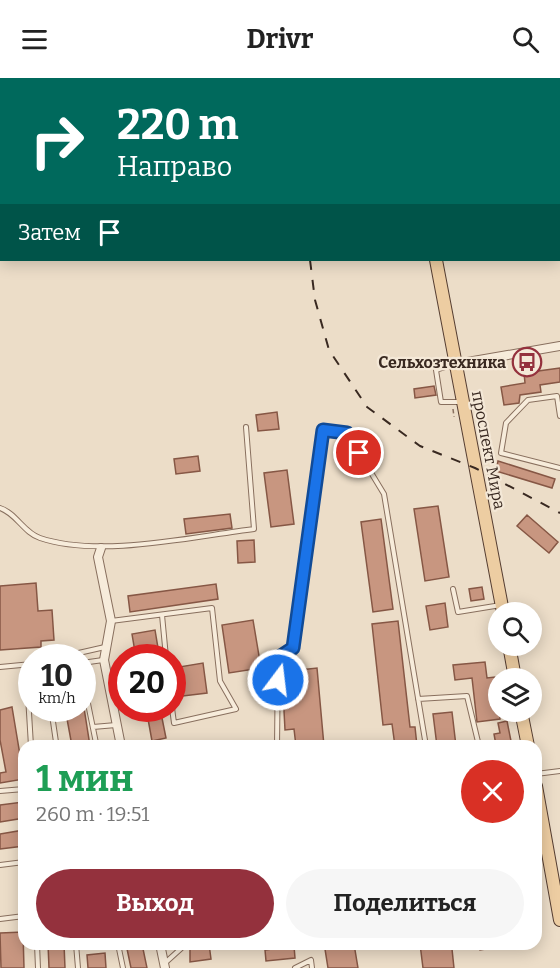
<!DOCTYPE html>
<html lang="ru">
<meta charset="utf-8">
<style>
:root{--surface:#fff;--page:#f6f6f6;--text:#222;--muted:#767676;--accent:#94313d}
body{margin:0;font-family:Bitter,serif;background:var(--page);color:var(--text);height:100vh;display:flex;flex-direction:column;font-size:22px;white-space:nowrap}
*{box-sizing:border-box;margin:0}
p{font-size:20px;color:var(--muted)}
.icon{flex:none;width:33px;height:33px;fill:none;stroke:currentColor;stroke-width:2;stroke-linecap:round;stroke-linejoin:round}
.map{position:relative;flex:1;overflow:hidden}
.panel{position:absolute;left:18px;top:662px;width:524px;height:210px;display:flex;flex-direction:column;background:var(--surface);border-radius:18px;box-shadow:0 3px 15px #0003}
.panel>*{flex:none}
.banner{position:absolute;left:0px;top:0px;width:561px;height:183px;box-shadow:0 3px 15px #0003;background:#00695c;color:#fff;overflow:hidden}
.tools{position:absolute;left:488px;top:524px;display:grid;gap:12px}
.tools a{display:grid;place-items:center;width:54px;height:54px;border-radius:50%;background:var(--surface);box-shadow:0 3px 15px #0003;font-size:30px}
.speed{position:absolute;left:18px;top:566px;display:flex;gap:12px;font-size:30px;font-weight:700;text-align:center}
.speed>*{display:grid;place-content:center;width:78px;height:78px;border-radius:50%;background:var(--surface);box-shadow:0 3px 15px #0003;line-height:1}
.speed small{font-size:15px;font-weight:400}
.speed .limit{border:9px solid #d22;background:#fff;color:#111}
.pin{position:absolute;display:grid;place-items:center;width:51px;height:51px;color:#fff;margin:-26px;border:3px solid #fff;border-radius:50%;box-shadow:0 2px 6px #0007}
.me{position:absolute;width:66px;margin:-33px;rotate:15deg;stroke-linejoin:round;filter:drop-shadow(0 0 4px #0008)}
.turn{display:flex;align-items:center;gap:21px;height:126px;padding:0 18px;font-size:27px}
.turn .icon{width:78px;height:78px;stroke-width:2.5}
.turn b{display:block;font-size:42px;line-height:51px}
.then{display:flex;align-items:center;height:57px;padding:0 18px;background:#0003;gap:12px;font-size:22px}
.round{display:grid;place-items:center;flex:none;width:63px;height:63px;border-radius:32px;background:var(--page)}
.head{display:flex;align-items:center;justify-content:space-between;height:102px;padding:0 18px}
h1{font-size:36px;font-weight:700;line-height:45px;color:#1e9e55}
.button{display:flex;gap:12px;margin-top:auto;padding:12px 18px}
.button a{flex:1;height:69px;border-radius:36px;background:var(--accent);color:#fff;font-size:24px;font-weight:700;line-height:69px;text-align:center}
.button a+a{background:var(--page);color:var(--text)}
header{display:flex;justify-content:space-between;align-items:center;height:78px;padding:0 18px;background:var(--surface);font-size:27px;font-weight:700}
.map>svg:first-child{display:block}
.building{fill:#c89680;stroke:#865745;stroke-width:1.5}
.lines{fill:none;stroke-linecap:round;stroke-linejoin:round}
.service-casing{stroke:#886f5e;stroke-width:6}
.minor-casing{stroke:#886f5e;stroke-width:10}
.primary-casing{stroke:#563e32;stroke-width:14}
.path{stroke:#886f5e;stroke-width:1.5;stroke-dasharray:4.5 3;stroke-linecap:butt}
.service{stroke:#f7ecdb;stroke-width:4}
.minor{stroke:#f7ecdb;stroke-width:8}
.primary{stroke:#edcda2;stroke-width:12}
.rail{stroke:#392921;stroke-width:2;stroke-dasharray:10 10;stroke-linecap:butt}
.route-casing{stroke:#114b97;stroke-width:15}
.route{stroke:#1a73e8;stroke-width:10}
.labels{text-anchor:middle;stroke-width:4.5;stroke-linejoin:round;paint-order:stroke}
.poi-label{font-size:16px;font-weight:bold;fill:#392921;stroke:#f4e8d7;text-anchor:end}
.street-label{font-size:16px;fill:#392921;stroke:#f4e8d7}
</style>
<header><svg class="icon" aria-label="menu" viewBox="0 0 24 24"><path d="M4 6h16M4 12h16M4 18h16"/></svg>Drivr<svg class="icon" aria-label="search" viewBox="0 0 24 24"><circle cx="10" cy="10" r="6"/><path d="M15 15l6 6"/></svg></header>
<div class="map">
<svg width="560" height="890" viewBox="0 0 560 890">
<rect width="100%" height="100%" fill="#ecddc8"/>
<path class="building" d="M 560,290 L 560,304 L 540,307 L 541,314 L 520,317 L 519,325 L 504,327 L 501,309 L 525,305 L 524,295 Z
M 434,308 L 436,317 L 415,320 L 414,311 Z
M 277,334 L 279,351 L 258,353 L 256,337 Z
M 198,378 L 200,393 L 176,396 L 174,381 Z
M 498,383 L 555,401 L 552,410 L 496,393 Z
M 287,392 L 294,446 L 271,449 L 264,395 Z
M 438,428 L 449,499 L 425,503 L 414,431 Z
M 230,436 L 232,450 L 186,456 L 184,441 Z
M 527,437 L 558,464 L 549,475 L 517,448 Z
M 381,441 L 393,531 L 373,534 L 361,444 Z
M 254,462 L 255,484 L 238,485 L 237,463 Z
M 36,505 L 38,533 L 52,532 L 54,562 L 41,563 L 41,569 L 0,572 L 0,508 Z
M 216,506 L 218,521 L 130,534 L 128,518 Z
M 482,509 L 484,521 L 471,523 L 469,511 Z
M 445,525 L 448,549 L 430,552 L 426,528 Z
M 253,542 L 261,590 L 229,595 L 222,547 Z
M 398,543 L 410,649 L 415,649 L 417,668 L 395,668 L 392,646 L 383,647 L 372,546 Z
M 155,552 L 158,570 L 135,574 L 132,556 Z
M 485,584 L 487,600 L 495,599 L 500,641 L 477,644 L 472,600 L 455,602 L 453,587 Z
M 203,585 L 207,615 L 183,618 L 179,589 Z
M 317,590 L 324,668 L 296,668 L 294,651 L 285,652 L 282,594 Z
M 12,629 L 24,701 L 0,705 L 0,695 L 6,694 L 0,662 L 0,632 Z
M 65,630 L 84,630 L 90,668 L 72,668 Z
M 146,630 L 160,630 L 166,660 L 152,663 Z
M 452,634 L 456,668 L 437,668 L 433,636 Z
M 507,643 L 512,668 L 496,667 L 494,656 L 500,655 L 498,645 Z
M 23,724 L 24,740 L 0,744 L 0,727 Z
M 24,752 L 24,768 L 0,771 L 0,756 Z
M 23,854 L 24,890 L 1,890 L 0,855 Z
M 48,866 L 64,866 L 65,890 L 49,890 Z
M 126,866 L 142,866 L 147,890 L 131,890 Z
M 209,866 L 211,881 L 190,884 L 190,867 Z
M 354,866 L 358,890 L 328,890 L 325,871 Z
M 420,866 L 465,866 L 465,870 L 452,871 L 454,890 L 423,890 Z
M 479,866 L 498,866 L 498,869 L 480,872 Z
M 294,868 L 295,880 L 266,883 L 265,872 Z
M 105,875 L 106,890 L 88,890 L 87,877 Z"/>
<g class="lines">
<g class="service-casing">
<path id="service" d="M 189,0 L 191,2
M 463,0 L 464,2
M 455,286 L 436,292 L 441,324 L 460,324
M 560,338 L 557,318 L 528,322 L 506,345 L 501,375 L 560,390
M 0,430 C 16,435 24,455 40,460 C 100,480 190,459 254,451 L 246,349
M 453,511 L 458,534 L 501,527
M 162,537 L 166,579
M 111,543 L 212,530 L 220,603 L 236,631 L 174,645 L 172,630
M 61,579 L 105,569
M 82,585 L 103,582
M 0,589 L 32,586
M 82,596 L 96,665
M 418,621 L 467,618 L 479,668
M 51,630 L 56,664
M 93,649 L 116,647
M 31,668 L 27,601 L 32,594
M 277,668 L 278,580 L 293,570 L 319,369 L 323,352 L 347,355 L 384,416 L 426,668
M 536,696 L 560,693
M 0,713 L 24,711
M 0,787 L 24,784
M 0,841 L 24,838
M 37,866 L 38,890
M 76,866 L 78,890
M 118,866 L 123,890
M 165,885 L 186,866
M 295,890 L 311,882 L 312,890"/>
</g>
<g class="minor-casing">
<path id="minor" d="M 456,286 L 560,268
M 101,470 L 98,479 L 111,543 L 104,582 L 121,668
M 160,866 L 165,890"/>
</g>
<g class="primary-casing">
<path id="primary" d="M 403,0 L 403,2
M 436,182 L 503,534
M 509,567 L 515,600
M 521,633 L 528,668
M 536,708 L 560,842"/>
</g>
<path class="path" d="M 453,331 L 454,339"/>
<use href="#service" class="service"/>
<use href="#minor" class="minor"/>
<use href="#primary" class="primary"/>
<path class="rail" d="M 77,0 L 93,2
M 36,2 L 64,0
M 0,5 L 2,5
M 310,182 L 315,222 L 329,272 L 367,329 L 420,368 L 475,390 L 560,435"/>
</g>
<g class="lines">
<g class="route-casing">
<path id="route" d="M 278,602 L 278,580 L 293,570 L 323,352 L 347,355 L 359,375"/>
</g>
<use href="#route" class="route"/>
</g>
<defs>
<g id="bus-ring" transform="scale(1.5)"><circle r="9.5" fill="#f4e8d7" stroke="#94313d" stroke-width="1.5"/><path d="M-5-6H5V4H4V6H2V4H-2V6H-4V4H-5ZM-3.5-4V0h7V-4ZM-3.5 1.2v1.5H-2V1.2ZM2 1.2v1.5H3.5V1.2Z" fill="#94313d"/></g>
</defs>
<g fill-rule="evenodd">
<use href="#bus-ring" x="527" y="284"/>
</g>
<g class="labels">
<g class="poi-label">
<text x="506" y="290">Сельхозтехника</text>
</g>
<g class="street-label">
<text transform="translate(489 372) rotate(79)" y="6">проспект Мира</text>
</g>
</g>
</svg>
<div class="tools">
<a><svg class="icon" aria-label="search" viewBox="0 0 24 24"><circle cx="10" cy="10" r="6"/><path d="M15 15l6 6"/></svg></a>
<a><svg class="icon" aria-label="layers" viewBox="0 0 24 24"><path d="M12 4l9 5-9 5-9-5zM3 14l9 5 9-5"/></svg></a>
</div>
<div class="speed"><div>10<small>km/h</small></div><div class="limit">20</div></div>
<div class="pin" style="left:359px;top:375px;background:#d93025"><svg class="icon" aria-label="arrive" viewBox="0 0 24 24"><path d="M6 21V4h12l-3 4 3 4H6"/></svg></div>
<svg class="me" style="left:278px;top:602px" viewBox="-20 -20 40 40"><circle r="17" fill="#1a73e8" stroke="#fff" stroke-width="3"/><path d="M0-11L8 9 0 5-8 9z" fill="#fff"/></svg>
<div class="banner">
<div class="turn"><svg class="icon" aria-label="right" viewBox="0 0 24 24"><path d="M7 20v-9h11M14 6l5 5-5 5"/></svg><div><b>220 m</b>Направо</div></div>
<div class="then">Затем<svg class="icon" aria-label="arrive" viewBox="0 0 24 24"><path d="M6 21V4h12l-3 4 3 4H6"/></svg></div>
</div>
<section class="panel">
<div class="head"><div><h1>1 мин</h1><p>260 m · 19:51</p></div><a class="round" style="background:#d93025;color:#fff"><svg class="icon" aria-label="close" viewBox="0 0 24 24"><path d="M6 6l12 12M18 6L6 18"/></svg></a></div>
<div class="button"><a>Выход</a><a>Поделиться</a></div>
</section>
</div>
